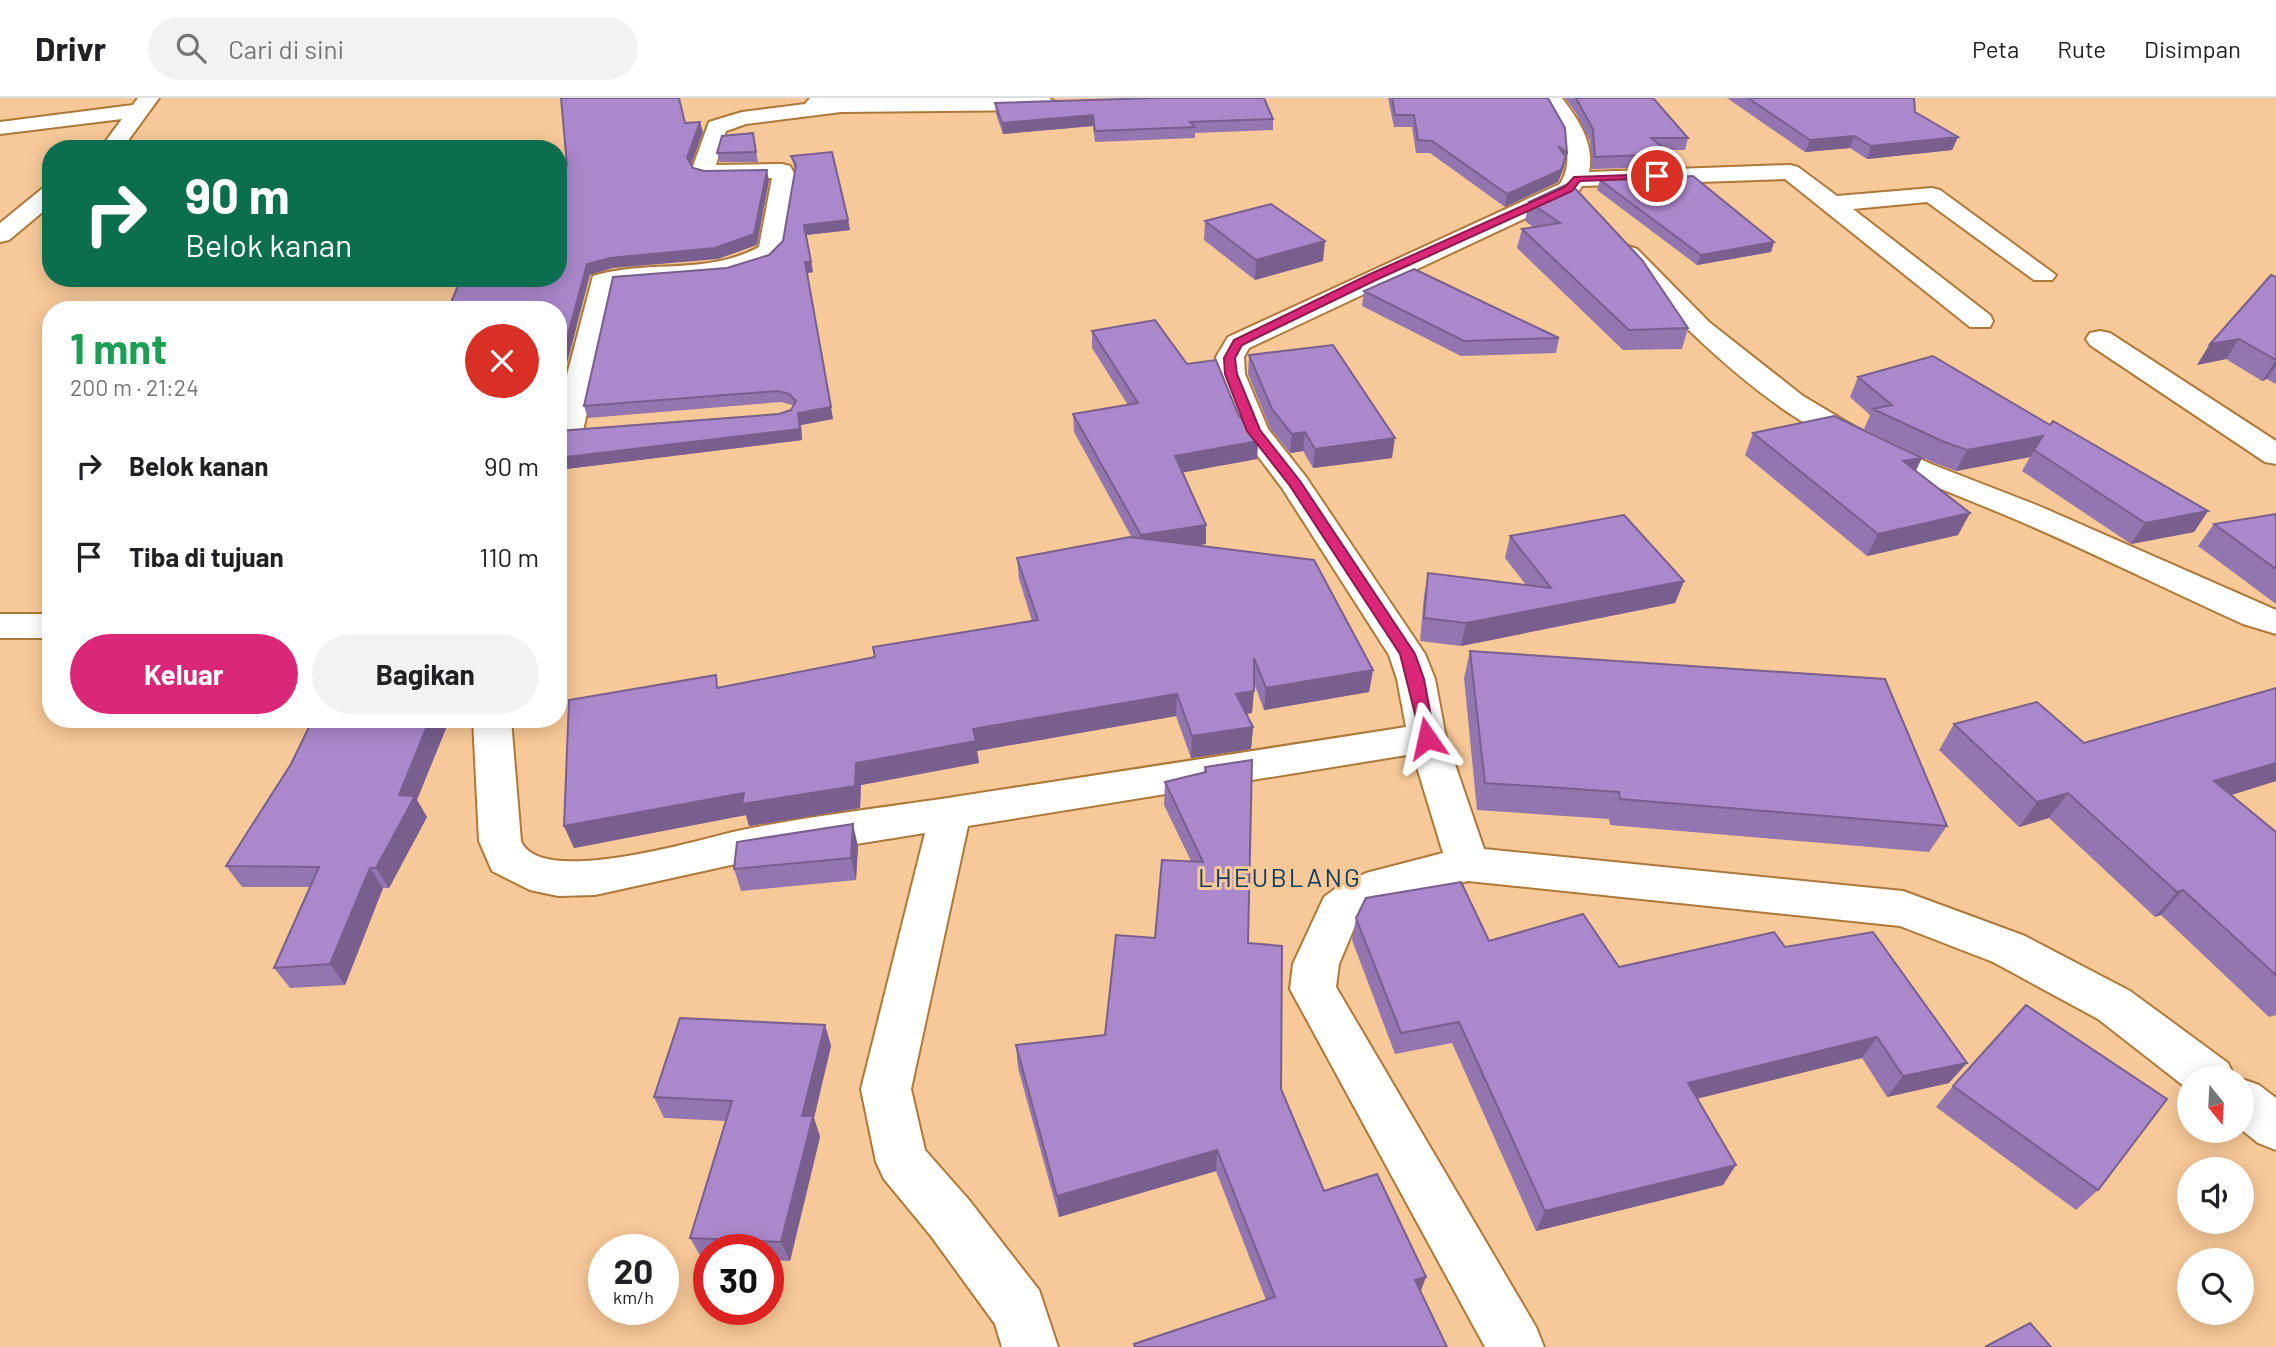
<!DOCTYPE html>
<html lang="id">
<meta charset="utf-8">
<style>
:root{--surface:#fff;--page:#f2f2f2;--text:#202124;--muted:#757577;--line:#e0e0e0;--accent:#db2777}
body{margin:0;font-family:Barlow,sans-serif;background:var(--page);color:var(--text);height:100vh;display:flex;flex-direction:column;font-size:26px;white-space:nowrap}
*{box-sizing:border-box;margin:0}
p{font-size:23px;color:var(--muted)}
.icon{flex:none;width:38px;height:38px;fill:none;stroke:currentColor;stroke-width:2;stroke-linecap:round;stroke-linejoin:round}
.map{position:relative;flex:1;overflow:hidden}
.details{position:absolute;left:42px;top:203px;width:525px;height:427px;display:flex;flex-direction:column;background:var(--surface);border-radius:28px;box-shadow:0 4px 18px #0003}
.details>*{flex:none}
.guide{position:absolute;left:42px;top:42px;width:525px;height:147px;border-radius:28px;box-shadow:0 4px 18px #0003;background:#0b6e4f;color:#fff;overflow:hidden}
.needle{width:46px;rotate:162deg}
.fabs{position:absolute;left:2177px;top:968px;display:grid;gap:14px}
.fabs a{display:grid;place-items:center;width:77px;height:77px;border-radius:50%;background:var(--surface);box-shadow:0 4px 18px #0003;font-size:35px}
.speed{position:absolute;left:588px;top:1136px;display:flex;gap:14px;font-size:35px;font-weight:700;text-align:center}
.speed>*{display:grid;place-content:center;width:91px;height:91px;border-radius:50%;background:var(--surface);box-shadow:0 4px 18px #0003;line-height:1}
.speed small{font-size:18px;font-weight:400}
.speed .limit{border:10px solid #d22;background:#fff;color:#111}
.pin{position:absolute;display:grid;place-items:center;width:60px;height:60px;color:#fff;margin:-30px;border:4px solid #fff;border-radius:50%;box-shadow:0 2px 7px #0007}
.me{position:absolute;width:77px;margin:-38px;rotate:349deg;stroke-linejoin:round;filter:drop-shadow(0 0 5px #0008)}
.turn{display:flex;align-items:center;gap:24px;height:147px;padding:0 28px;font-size:32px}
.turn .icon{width:91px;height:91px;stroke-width:2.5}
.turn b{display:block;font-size:49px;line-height:60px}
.round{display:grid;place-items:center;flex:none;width:74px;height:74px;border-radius:37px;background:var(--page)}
.headline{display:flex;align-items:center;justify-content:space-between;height:119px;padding:0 28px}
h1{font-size:42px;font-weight:700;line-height:52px;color:#1e9e55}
.primary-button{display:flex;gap:14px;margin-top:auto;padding:14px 28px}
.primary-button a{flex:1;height:80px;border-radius:42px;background:var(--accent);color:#fff;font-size:28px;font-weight:700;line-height:80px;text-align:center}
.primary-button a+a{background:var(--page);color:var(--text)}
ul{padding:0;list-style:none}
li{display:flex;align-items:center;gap:21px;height:91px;padding:0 28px}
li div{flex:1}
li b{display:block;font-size:26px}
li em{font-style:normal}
header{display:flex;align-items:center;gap:42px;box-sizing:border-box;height:98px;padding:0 35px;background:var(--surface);border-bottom:2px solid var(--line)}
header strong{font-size:33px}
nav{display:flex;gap:38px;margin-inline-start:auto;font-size:24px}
.search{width:490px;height:63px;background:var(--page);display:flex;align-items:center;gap:18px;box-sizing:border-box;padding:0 24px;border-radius:38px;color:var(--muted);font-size:26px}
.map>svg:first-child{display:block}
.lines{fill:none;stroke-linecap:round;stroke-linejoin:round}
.minor-casing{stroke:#ae7839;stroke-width:4}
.minor{fill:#fff;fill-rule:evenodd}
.wall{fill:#9375af}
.shaded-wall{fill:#785f8e}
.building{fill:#ab88cb;stroke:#785f8e;stroke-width:2}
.route{fill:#db2777;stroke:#8e194d;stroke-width:2}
.labels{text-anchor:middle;stroke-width:6;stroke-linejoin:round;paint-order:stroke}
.quarter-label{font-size:26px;letter-spacing:2px;fill:#0f3d61;stroke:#f8c998}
</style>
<header>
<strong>Drivr</strong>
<div class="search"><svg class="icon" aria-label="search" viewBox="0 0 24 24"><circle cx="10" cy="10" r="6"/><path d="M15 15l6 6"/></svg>Cari di sini</div>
<nav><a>Peta</a><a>Rute</a><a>Disimpan</a></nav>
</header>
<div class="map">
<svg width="2276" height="1249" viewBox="0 0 2276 1249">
<rect width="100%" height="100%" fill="#f8c998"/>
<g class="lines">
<g class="minor-casing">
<path id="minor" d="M 138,0 L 159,0 L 122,51 L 100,51 L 122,21 L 0,36 L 0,24 L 133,7 Z
M 810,0 L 1049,0 L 1058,6 L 1048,12 L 841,14 L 746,26 L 726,33 L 716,67 L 782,66 L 790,68 L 795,77 L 783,153 C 756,192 655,179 614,188 L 583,333 L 579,339 L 568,342 L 558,340 L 558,311 L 593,178 C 648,161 706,178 759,149 L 772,80 L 706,81 L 698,79 L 692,71 L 709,24 L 742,14 L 805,6 Z
M 1542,0 L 1562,0 C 1578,21 1595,46 1589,74 L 1790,67 L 1798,69 L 1837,98 L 1932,90 L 1940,92 L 2056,177 L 2052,182 L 2034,182 L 1927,104 L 1853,111 L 1990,217 L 1993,223 L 1990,229 L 1970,229 L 1785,81 L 1582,88 L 1577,96 L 1249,250 L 1244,259 L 1245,276 L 1268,331 L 1306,379 L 1425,556 L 1435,581 L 1446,640 L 1484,751 L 1903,793 L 2025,838 L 2130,893 L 2228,965 L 2235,980 L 2189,980 L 2189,992 L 2098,921 L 1993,864 L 1900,828 L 1468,783 L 1379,806 L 1366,814 L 1357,823 L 1339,866 L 1336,889 L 1536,1229 L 1544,1249 L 1485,1249 L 1290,891 L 1293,866 L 1324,799 L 1336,790 L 1366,775 L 1443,755 L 1413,656 L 968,728 L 911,991 L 925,1052 L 969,1102 L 1039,1192 L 1058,1249 L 1002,1249 L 995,1226 L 931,1138 L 884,1081 L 876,1064 L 861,991 L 925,735 L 749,763 L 595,797 L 558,798 L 530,792 L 492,773 L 479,743 L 473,621 L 511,621 L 521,743 C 540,790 698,742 737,733 C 813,717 891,709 967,697 C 1113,675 1259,652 1406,629 L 1397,581 L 1389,557 L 1282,390 L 1239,333 L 1217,276 L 1216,259 L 1228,239 L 1560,86 C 1578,56 1560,26 1542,0 Z
M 51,88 L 51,107 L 9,142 L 0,144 L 0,125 L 43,90 Z
M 1628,148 L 1637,151 L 1709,224 L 1803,298 L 1865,335 L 1931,366 L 2039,408 L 2276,512 L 2276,536 L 2243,526 C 2168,492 2093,455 2017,422 C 1937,388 1856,361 1783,311 C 1722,268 1670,215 1619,161 L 1615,156 L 1619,151 Z
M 2100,233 L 2110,235 L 2276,343 L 2276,366 L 2265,364 L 2090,247 L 2086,241 L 2090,235 Z
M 0,516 L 51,516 L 51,540 L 0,540 Z
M 2242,981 L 2259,987 L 2276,1000 L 2276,1052 L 2258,1045 L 2242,1032 Z"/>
</g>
<use href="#minor" class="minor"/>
</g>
<path class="wall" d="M 1388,0 L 1548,0 L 1567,55 L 1563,72 L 1558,84 L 1505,109 L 1430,55 L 1416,55 L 1412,29 L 1394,29 Z
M 1565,0 L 1653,0 L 1688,40 L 1685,52 L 1666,52 L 1671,56 L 1667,69 L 1592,71 L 1590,43 L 1576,15 Z
M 1727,0 L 1914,0 L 1915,14 L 1958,39 L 1952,52 L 1867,61 L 1850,50 L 1805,54 Z
M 995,5 L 1273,21 L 1273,32 L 1195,35 L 1195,40 L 1095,44 L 1093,28 L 1003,36 L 996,16 Z
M 753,35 L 758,64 L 720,64 L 717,55 Z
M 791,58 L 848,122 L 850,132 L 806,137 L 813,174 L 807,175 L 833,321 L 801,327 L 802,342 L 558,372 L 558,333 L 779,316 L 791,312 L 793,308 L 792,307 L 781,304 L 588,320 L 584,308 L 727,170 L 769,157 L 783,143 L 795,72 Z
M 1600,82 L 1774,144 L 1771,154 L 1697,167 L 1597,92 Z
M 1570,85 L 1688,230 L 1682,251 L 1623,252 L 1517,150 L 1522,131 L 1533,129 L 1525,123 L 1529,104 Z
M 1205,123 L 1323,163 L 1255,182 L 1204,142 Z
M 2276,179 L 2276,286 L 2267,281 L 2262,283 L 2226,261 L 2197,267 L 2210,246 Z
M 1364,193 L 1559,240 L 1556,255 L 1461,258 L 1362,208 Z
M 1092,233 L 1187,266 L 1238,316 L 1258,343 L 1257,361 L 1183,374 L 1206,427 L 1206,446 L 1196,447 L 1373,572 L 1369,594 L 1264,612 L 1254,585 L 1252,615 L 1246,616 L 1253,629 L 1251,651 L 1191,660 L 1176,618 L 977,653 L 979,665 L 861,687 L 860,710 L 749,728 L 746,717 L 574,750 L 564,728 L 720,589 L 875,559 L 1032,523 L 1019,481 L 1017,460 L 1132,440 L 1074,334 L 1073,316 L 1128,307 L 1092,250 Z
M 1249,257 L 1392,360 L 1313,370 L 1303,353 L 1290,355 L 1270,330 L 1248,276 Z
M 1858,279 L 2050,327 L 2208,413 L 2194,434 L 2131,446 L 2022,373 L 2030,359 L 1956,373 L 1932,364 L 1864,331 L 1870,317 L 1850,299 Z
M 1753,335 L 1915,373 L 1970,415 L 1958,437 L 1867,458 L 1745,357 Z
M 2276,416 L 2276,506 L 2198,448 L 2214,426 Z
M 1510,438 L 1684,483 L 1675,505 L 1461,548 L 1420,543 L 1424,498 L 1428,475 L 1526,487 L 1505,460 Z
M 1470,553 L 1947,728 L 1929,754 L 1610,727 L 1609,721 L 1477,712 L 1464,580 Z
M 2276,590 L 2276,683 L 2231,697 L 2276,734 L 2276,917 L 2269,919 L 2161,817 L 2155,819 L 2049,720 L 2019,729 L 1939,652 L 1954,626 L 2084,645 Z
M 1252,662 L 1248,845 L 1281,991 L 1324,1093 L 1426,1179 L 1420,1193 L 1447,1249 L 1134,1249 L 1134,1246 L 1266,1202 L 1216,1073 L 1059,1119 L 1018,970 L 1016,947 L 1105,937 L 1155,840 L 1191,763 L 1164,707 L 1165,684 L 1204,674 L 1205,669 Z
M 417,702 L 427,719 L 389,790 L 383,790 L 345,887 L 290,890 L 274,870 L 310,789 L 242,789 L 226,768 Z
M 858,748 L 856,782 L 741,793 L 734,771 Z
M 1356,820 L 1489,843 L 1619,869 L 1785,849 L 1949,985 L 1887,999 L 1862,960 L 1697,1000 L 1723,1087 L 1536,1133 L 1452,945 L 1395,956 L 1352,842 Z
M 825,927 L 831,948 L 814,1020 L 820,1039 L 790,1163 L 768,1162 L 768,1152 L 709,1152 L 709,1159 L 701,1159 L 690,1140 L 726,1023 L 664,1020 L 654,999 Z
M 1953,988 L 2098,1092 L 2076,1112 L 1936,1009 Z"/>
<path class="shaded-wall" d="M 1093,17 L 1093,28 L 1003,36 L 1002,25 Z
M 700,24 L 703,34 L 690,70 L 687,60 Z
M 1854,38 L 1850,50 L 1805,54 L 1810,42 Z
M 1958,39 L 1952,52 L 1867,61 L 1871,48 Z
M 1566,59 L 1563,72 L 1558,84 L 1505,109 L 1507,96 Z
M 767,72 L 769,83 L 757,147 L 718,161 L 613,170 L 590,177 L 558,300 L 558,273 L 587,166 L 610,160 Z
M 848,122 L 850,132 L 806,137 L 804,127 Z
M 1325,143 L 1323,163 L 1255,182 L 1256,162 Z
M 1774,144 L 1771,154 L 1697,167 L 1701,157 Z
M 805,164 L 811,164 L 813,174 L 807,175 L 833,321 L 801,327 L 802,342 L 558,372 L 558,360 L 798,315 Z
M 2239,241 L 2226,261 L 2197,267 L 2210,246 Z
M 2276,262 L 2276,268 L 2267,281 L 2262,283 Z
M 1305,334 L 1303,353 L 1290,355 L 1292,336 Z
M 2043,338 L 2030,359 L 1956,373 L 1967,352 Z
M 1395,340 L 1392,360 L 1313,370 L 1315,351 Z
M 1258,343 L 1257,361 L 1175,376 L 1175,358 Z
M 1922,360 L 1912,381 L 1903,363 Z
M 2208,413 L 2194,434 L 2131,446 L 2145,425 Z
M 1970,415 L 1958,437 L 1867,458 L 1878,436 Z
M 1206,427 L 1206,446 L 1141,455 L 1141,437 Z
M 1684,483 L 1675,505 L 1461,548 L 1466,525 Z
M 1373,572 L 1369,594 L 1264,612 L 1266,590 Z
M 1254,593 L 1252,615 L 1234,618 L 1236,596 Z
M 1177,596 L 1176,618 L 977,653 L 979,665 L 861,687 L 860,710 L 749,728 L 746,717 L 574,750 L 564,728 L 856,665 L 973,631 Z
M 430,621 L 450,621 L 417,702 L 427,719 L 389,790 L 376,770 L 399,697 Z
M 1253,629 L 1251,651 L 1191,660 L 1192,638 Z
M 2276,665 L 2276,683 L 2193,709 L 2214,683 Z
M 2068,695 L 2049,720 L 2019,729 L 2037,704 Z
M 853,726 L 858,748 L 856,782 L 851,760 Z
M 370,770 L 383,790 L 345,887 L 330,866 Z
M 2183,792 L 2161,817 L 2155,819 L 2177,794 Z
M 825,927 L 831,948 L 814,1020 L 820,1039 L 790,1163 L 781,1144 L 802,1018 Z
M 1877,939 L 1862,960 L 1676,1006 L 1688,985 Z
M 1967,965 L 1949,985 L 1887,999 L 1903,978 Z
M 1217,1052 L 1216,1073 L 1059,1119 L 1057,1098 Z
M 1736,1067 L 1723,1087 L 1536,1133 L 1545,1113 Z
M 1426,1179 L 1419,1198 L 1415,1182 Z"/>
<path class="building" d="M 561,0 L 679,0 L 685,25 L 700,24 L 687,60 L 693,70 L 704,73 L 767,72 L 754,136 L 715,150 L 610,160 L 587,166 L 558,273 L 558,212 L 448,212 L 461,180 L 558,180 L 558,68 L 567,67 Z
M 1157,0 L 1264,0 L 1273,21 L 1190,24 L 1195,29 L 1095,33 L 1093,17 L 1002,25 L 995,5 Z
M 1392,0 L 1548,0 L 1565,30 L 1567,55 L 1558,48 L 1566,59 L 1561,72 L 1507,96 L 1432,43 L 1418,42 L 1414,17 L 1395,17 Z
M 1576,0 L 1653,0 L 1688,40 L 1651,40 L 1671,56 L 1595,59 L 1593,31 Z
M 1748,0 L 1914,0 L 1915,14 L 1958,39 L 1871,48 L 1854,38 L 1810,42 Z
M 753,35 L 756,54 L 717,55 L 722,38 Z
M 832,54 L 848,122 L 804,127 L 811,164 L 805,164 L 831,309 L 798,315 L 800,331 L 558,360 L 558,333 L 779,316 L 791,312 L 796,303 L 789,296 L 778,293 L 584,308 L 613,179 L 727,170 L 769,157 L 783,143 L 796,67 L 791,58 Z
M 1693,78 L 1774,144 L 1701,157 L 1600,82 Z
M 1570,85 L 1642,162 L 1688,230 L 1629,232 L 1522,131 L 1560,125 L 1529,104 Z
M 1271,106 L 1325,143 L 1256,162 L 1205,123 Z
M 1414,171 L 1559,240 L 1464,243 L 1364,193 Z
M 2271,177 L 2276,179 L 2276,262 L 2239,241 L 2210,246 Z
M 1155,222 L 1187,266 L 1216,262 L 1238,316 L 1258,343 L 1175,358 L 1206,427 L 1141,437 L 1073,316 L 1138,305 L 1092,233 Z
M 1333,247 L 1395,340 L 1315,351 L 1305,334 L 1292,336 L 1272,311 L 1249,257 Z
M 1933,258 L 2050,327 L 2053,323 L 2208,413 L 2145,425 L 2034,352 L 2043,338 L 1967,352 L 1942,343 L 1873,311 L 1892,307 L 1858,279 Z
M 1834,318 L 1922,360 L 1903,363 L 1970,415 L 1878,436 L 1753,335 Z
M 2276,416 L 2276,471 L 2214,426 Z
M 1624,417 L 1684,483 L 1466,525 L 1424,520 L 1428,475 L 1551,490 L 1510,438 Z
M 1130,439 L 1314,462 L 1373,572 L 1266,590 L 1254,560 L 1254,593 L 1236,596 L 1253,629 L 1192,638 L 1177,596 L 973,631 L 976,643 L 856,665 L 855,688 L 742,706 L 744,695 L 564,728 L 569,602 L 716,577 L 717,590 L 875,559 L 873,549 L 1038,522 L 1017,460 Z
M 1470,553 L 1885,581 L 1947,728 L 1620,701 L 1619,694 L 1485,685 Z
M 2276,590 L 2276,665 L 2214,683 L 2276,734 L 2276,877 L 2183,792 L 2177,794 L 2068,695 L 2037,704 L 1954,626 L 2037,604 L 2084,645 Z
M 313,621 L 430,621 L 399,697 L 415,698 L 376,770 L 370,770 L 330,866 L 274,870 L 319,769 L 226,768 L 291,666 Z
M 1252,662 L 1248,845 L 1282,848 L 1281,991 L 1324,1093 L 1377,1076 L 1426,1179 L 1415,1182 L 1447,1249 L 1135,1249 L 1134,1246 L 1275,1199 L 1217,1052 L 1057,1098 L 1016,947 L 1105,937 L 1116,837 L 1155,840 L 1162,762 L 1203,764 L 1165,684 L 1206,674 L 1205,669 Z
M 853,726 L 851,760 L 734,771 L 737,744 Z
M 1461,784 L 1489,843 L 1583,816 L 1619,869 L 1774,834 L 1785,849 L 1873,834 L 1967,965 L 1903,978 L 1877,939 L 1688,985 L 1736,1067 L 1545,1113 L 1459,924 L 1401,935 L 1356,820 L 1366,800 Z
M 2026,907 L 2167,1001 L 2098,1092 L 1953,988 Z
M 680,920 L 825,927 L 802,1018 L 813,1018 L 781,1144 L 690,1140 L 732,1003 L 654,999 Z
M 2030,1225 L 2051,1249 L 1985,1249 Z"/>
<path class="route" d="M 1657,76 L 1660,80 L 1580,83 L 1572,93 L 1376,182 L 1242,247 L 1235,260 L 1237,276 L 1260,332 L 1300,383 L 1415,556 L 1424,581 L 1435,640 L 1433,644 L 1422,644 L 1400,556 L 1290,388 L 1247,333 L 1225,276 L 1224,260 L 1234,242 L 1368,177 L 1565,89 L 1574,79 Z"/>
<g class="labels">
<g class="quarter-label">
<text x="1280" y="789">LHEUBLANG</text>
</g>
</g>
</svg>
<div class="fabs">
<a><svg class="needle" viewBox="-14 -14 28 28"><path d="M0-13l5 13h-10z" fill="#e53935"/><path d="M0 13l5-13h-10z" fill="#757577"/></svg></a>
<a><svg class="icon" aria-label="sound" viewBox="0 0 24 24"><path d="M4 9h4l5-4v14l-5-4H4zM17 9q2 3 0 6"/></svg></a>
<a><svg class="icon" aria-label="search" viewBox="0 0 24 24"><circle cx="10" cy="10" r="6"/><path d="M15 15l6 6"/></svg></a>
</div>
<div class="speed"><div>20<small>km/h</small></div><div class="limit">30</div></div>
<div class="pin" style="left:1657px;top:78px;background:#d93025"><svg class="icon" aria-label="arrive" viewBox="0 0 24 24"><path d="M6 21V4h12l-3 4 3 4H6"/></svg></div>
<svg class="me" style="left:1427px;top:640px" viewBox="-20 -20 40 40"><path d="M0-17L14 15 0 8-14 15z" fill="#db2777" stroke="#fff" stroke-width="4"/></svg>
<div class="guide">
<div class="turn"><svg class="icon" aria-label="right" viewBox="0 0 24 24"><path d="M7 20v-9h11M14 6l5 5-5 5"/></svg><div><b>90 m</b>Belok kanan</div></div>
</div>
<section class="details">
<div class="headline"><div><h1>1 mnt</h1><p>200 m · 21:24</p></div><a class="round" style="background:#d93025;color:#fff"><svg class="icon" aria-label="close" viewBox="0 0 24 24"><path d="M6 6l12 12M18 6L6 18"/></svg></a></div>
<ul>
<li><svg class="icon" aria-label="right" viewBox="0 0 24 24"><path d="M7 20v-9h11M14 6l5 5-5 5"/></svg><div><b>Belok kanan</b></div><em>90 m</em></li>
<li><svg class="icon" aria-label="arrive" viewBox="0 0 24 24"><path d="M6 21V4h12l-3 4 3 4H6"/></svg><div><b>Tiba di tujuan</b></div><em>110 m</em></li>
</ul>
<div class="primary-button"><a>Keluar</a><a>Bagikan</a></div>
</section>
</div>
